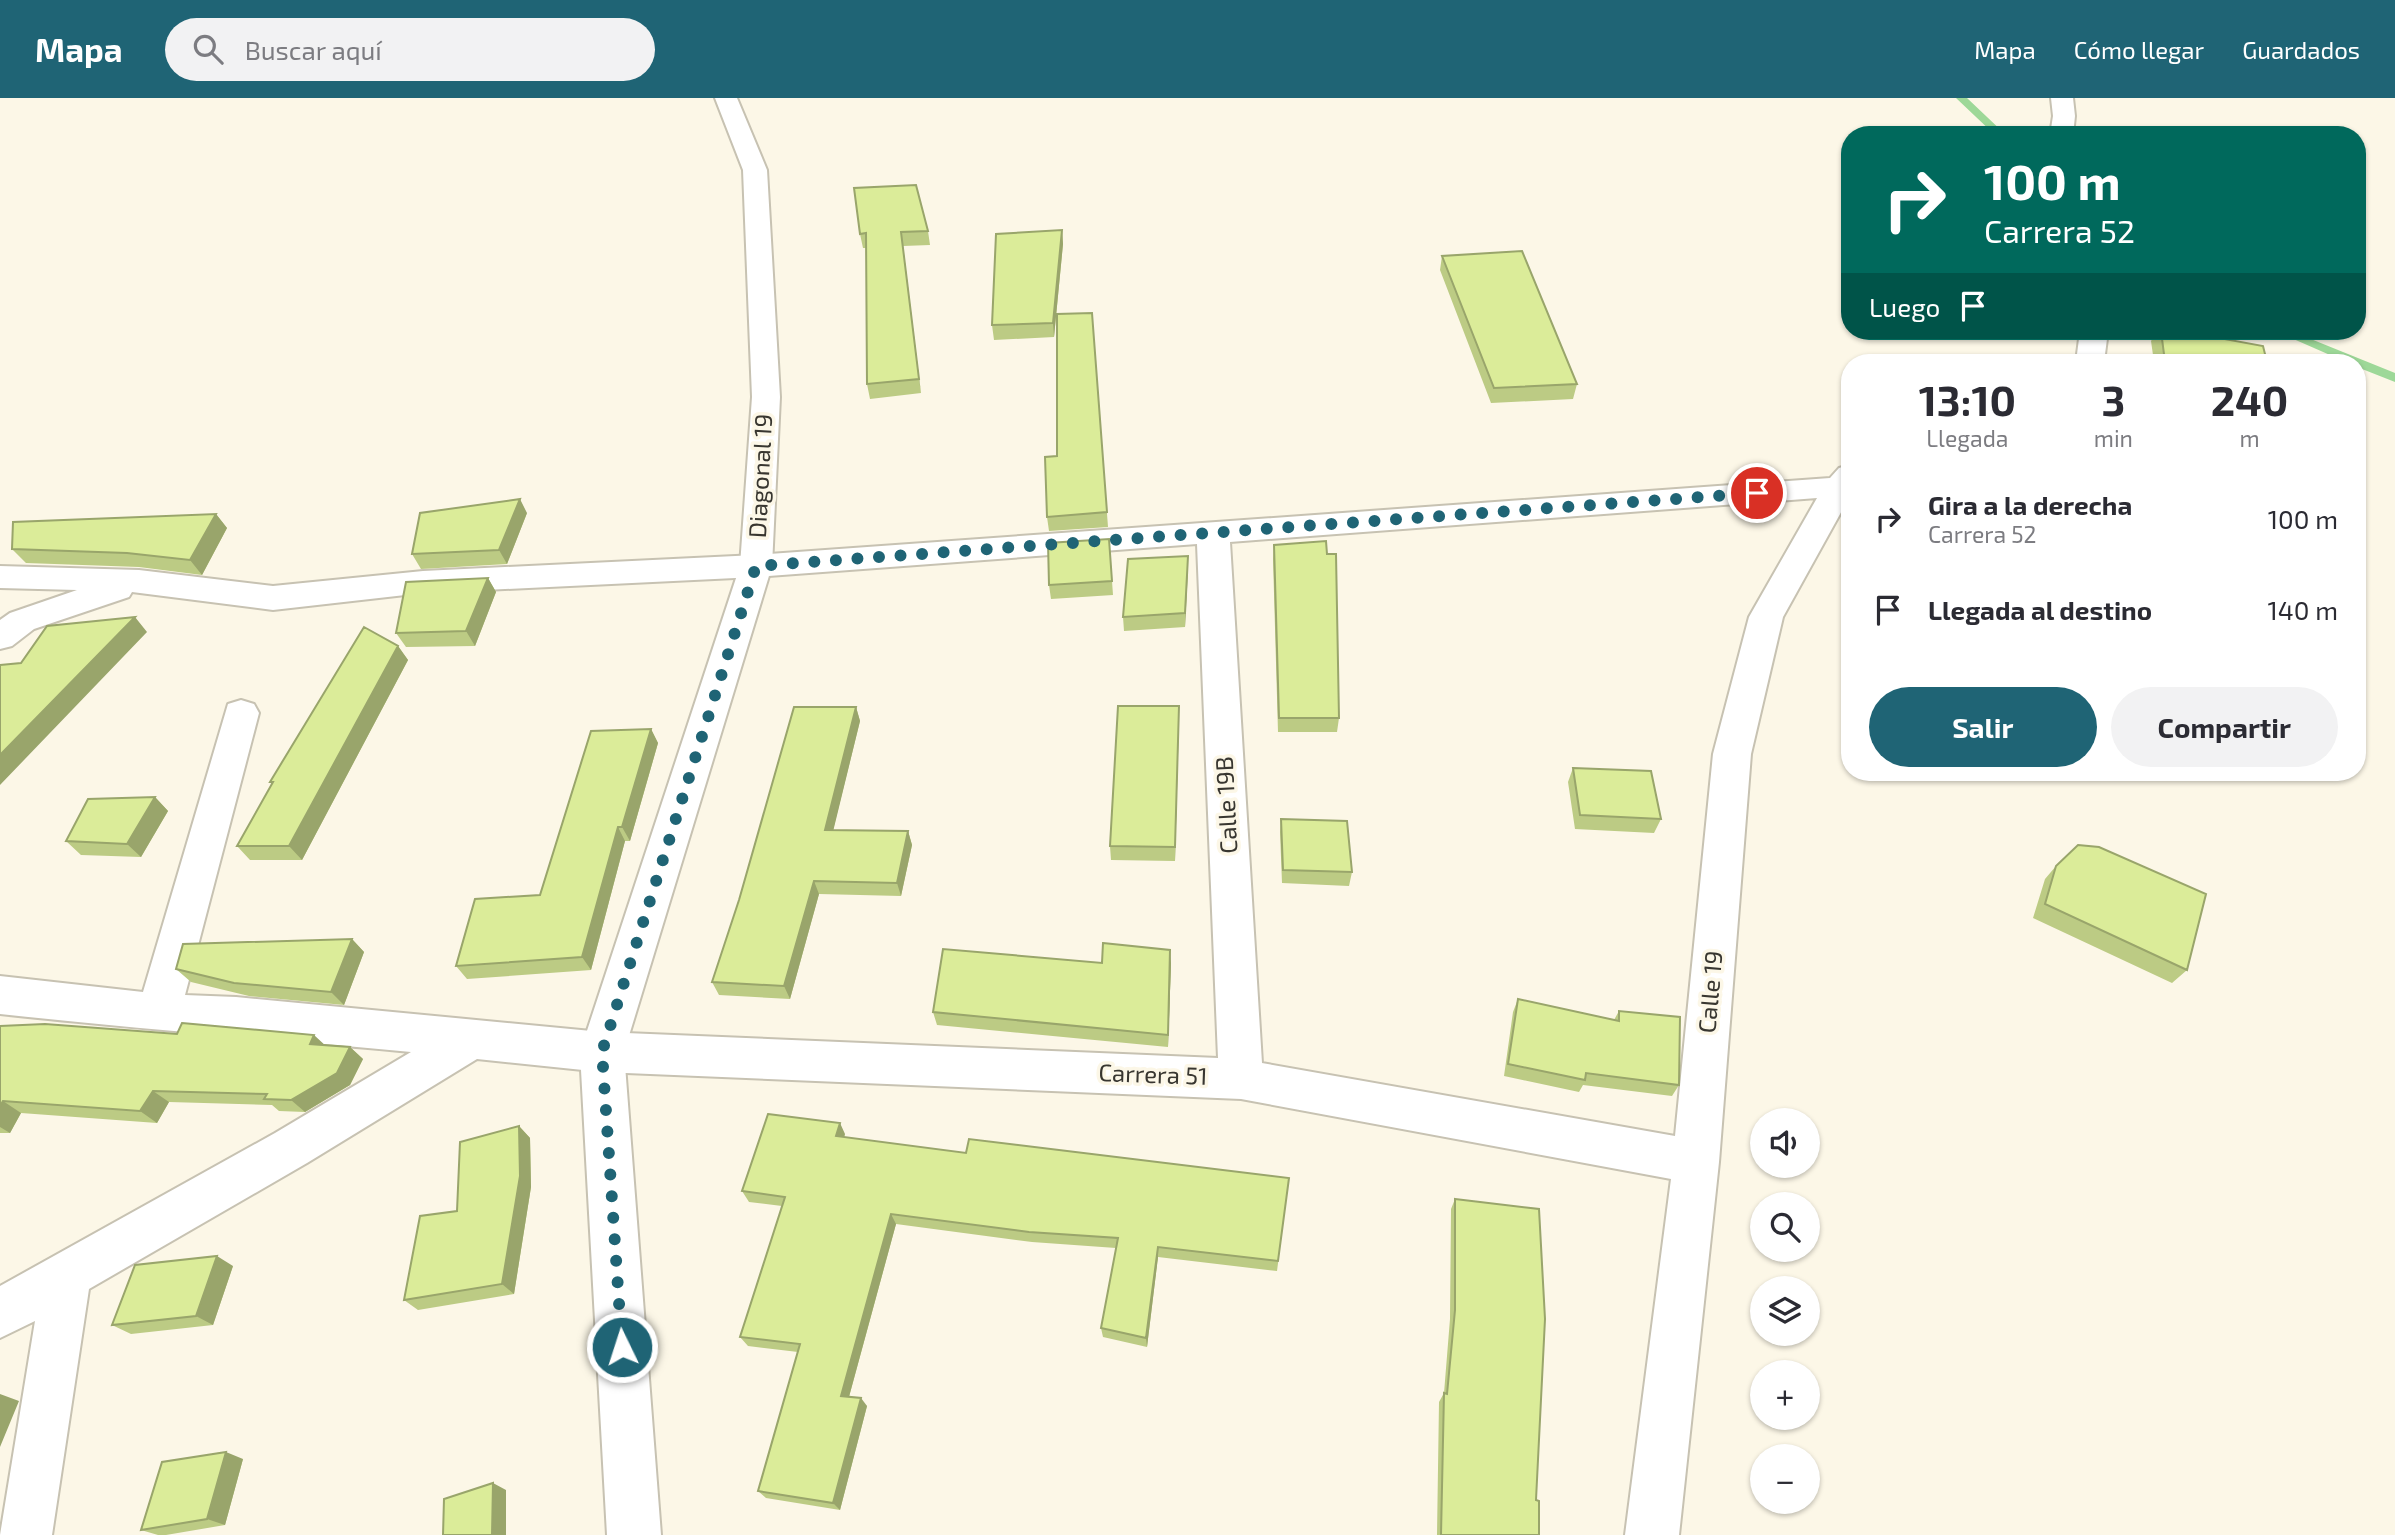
<!DOCTYPE html>
<html lang="es">
<meta charset="utf-8">
<style>
:root{--surface:#fff;--page:#f2f2f3;--text:#2b2b33;--muted:#7c7c81;--accent:#1f6475}
body{margin:0;font-family:"Exo 2",sans-serif;background:var(--page);color:var(--text);height:100vh;display:flex;flex-direction:column;font-size:26px;white-space:nowrap}
*{box-sizing:border-box;margin:0}
p{font-size:23px;color:var(--muted)}
.icon{flex:none;width:38px;height:38px;fill:none;stroke:currentColor;stroke-width:2;stroke-linecap:round;stroke-linejoin:round}
.map{position:relative;flex:1;overflow:hidden}
.side{position:absolute;left:1841px;top:256px;width:525px;height:427px;display:flex;flex-direction:column;background:var(--surface);border-radius:28px;box-shadow:0 2px 5px #0004}
.side>*{flex:none}
.hud{position:absolute;left:1841px;top:28px;width:525px;height:214px;border-radius:28px;box-shadow:0 2px 5px #0004;background:#00695c;color:#fff;overflow:hidden}
.controls{position:absolute;left:1750px;top:1010px;display:grid;gap:14px}
.controls a{display:grid;place-items:center;width:70px;height:70px;border-radius:50%;background:var(--surface);box-shadow:0 2px 5px #0004;font-size:35px}
.pin{position:absolute;display:grid;place-items:center;width:60px;height:60px;color:#fff;margin:-30px;border:4px solid #fff;border-radius:50%;box-shadow:0 2px 7px #0007}
.me{position:absolute;width:77px;margin:-38px;rotate:356deg;stroke-linejoin:round;filter:drop-shadow(0 0 5px #0008)}
.turn{display:flex;align-items:center;gap:24px;height:147px;padding:0 28px;font-size:32px}
.turn .icon{width:91px;height:91px;stroke-width:2.5}
.turn b{display:block;font-size:49px;line-height:60px}
.then{display:flex;align-items:center;height:66px;padding:0 28px;background:#0003;gap:14px;font-size:26px}
.eta{display:flex;justify-content:space-evenly;align-items:center;height:119px;text-align:center}
.eta b{font-size:42px;font-weight:700;line-height:49px}
.cta{display:flex;gap:14px;margin-top:auto;padding:14px 28px}
.cta a{flex:1;height:80px;border-radius:42px;background:var(--accent);color:#fff;font-size:28px;font-weight:700;line-height:80px;text-align:center}
.cta a+a{background:var(--page);color:var(--text)}
ul{padding:0;list-style:none}
li{display:flex;align-items:center;gap:21px;height:91px;padding:0 28px}
li div{flex:1}
li b{display:block;font-size:26px}
li em{font-style:normal}
header{display:flex;align-items:center;gap:42px;box-sizing:border-box;height:98px;padding:0 35px;background:var(--accent);color:#fff}
header strong{font-size:33px}
nav{display:flex;gap:38px;margin-inline-start:auto;font-size:24px}
.search{width:490px;height:63px;background:var(--page);display:flex;align-items:center;gap:18px;box-sizing:border-box;padding:0 24px;border-radius:38px;color:var(--muted);font-size:26px}
.map>svg:first-child{display:block}
.lines{fill:none;stroke-linecap:round;stroke-linejoin:round}
.stream{fill:#9dd898;fill-rule:evenodd}
.minor-casing{stroke:#c7c2b2;stroke-width:4}
.tertiary-casing{stroke:#c7c2b2;stroke-width:4}
.minor{fill:#fff;fill-rule:evenodd}
.tertiary{fill:#fff;fill-rule:evenodd}
.wall{fill:#bccb84}
.shaded-wall{fill:#99a56b}
.building{fill:#dbec99;stroke:#99a56b;stroke-width:2}
.route{stroke:#1f6475;stroke-width:12;stroke-dasharray:0 21.6}
.labels{text-anchor:middle;stroke-width:7;stroke-linejoin:round;paint-order:stroke}
.street-label{font-size:24px;fill:#383630;stroke:#fcf7e7}
</style>
<header>
<strong>Mapa</strong>
<div class="search"><svg class="icon" aria-label="search" viewBox="0 0 24 24"><circle cx="10" cy="10" r="6"/><path d="M15 15l6 6"/></svg>Buscar aquí</div>
<nav><a>Mapa</a><a>Cómo llegar</a><a>Guardados</a></nav>
</header>
<div class="map">
<svg width="2395" height="1437" viewBox="0 0 2395 1437">
<rect width="100%" height="100%" fill="#fcf7e7"/>
<g class="lines">
<path class="stream" d="M 1956,0 L 1967,0 L 2006,37 L 1995,37 Z
M 2275,233 L 2291,233 L 2395,275 L 2395,284 L 2357,269 L 2357,264 L 2346,264 Z"/>
<g class="minor-casing">
<path id="minor" d="M 2051,0 L 2073,0 L 2075,18 L 2073,37 L 2050,37 L 2053,18 Z
M 2080,233 L 2108,233 L 2104,264 L 2076,264 Z
M 1850,367 L 1850,398 L 1783,519 L 1751,656 L 1719,1064 L 1679,1437 L 1625,1437 L 1671,1081 L 1241,1001 L 602,974 L 477,961 L 307,1065 L 89,1191 L 52,1437 L 0,1437 L 35,1223 L 0,1240 L 0,1188 L 275,1035 L 411,954 C 274,941 137,931 0,916 L 0,878 L 143,894 L 228,606 L 241,602 L 254,606 L 259,615 L 185,897 L 236,899 L 602,934 L 1218,960 L 1197,446 L 756,479 L 423,495 L 273,512 L 132,494 L 129,499 L 34,531 L 12,548 L 0,551 L 0,522 L 10,515 L 77,492 L 0,490 L 0,468 L 139,472 L 273,488 L 423,473 L 756,457 L 1830,380 L 1839,370 ZM 1817,400 L 1749,519 L 1713,656 L 1675,1038 L 1262,965 L 1230,444 Z"/>
</g>
<g class="tertiary-casing">
<path id="tertiary" d="M 715,0 L 737,0 L 767,72 L 780,299 L 772,468 L 624,954 L 661,1437 L 607,1437 L 580,954 L 740,468 L 752,299 L 743,72 Z"/>
</g>
<use href="#minor" class="minor"/>
<use href="#tertiary" class="tertiary"/>
</g>
<path class="wall" d="M 1062,132 L 1063,146 L 1054,239 L 994,242 L 992,227 Z
M 928,133 L 930,147 L 903,148 L 921,295 L 870,301 L 867,286 L 866,150 L 863,150 L 860,136 Z
M 1442,158 L 1577,286 L 1573,301 L 1491,305 L 1440,172 Z
M 1092,215 L 1108,429 L 1049,433 L 1047,419 L 1057,358 Z
M 2158,233 L 2181,233 L 2267,264 L 2154,264 L 2151,243 Z
M 527,415 L 507,466 L 421,471 L 412,456 Z
M 216,416 L 227,430 L 202,477 L 139,469 L 26,465 L 12,451 Z
M 1109,441 L 1113,497 L 1051,501 L 1049,487 Z
M 1274,447 L 1339,620 L 1337,634 L 1278,634 L 1273,461 Z
M 1188,458 L 1185,529 L 1124,533 L 1123,519 Z
M 488,480 L 496,494 L 475,548 L 406,549 L 396,535 Z
M 398,548 L 408,562 L 302,762 L 250,762 L 237,748 L 272,686 L 270,684 Z
M 1179,608 L 1175,763 L 1111,762 L 1110,748 Z
M 856,609 L 860,623 L 833,732 L 908,733 L 912,747 L 901,798 L 819,796 L 790,901 L 719,897 L 712,884 Z
M 651,631 L 658,645 L 630,743 L 625,743 L 591,872 L 467,881 L 456,868 L 540,797 Z
M 1573,670 L 1661,721 L 1654,735 L 1575,731 L 1568,684 Z
M 155,699 L 168,713 L 141,759 L 81,757 L 66,743 Z
M 1281,721 L 1352,774 L 1349,788 L 1282,785 L 1280,734 Z
M 2056,768 L 2187,872 L 2172,885 L 2033,820 L 2045,781 Z
M 352,841 L 364,854 L 344,907 L 249,898 L 191,884 L 176,871 Z
M 1102,865 L 1171,865 L 1168,949 L 937,927 L 933,914 Z
M 1518,901 L 1614,922 L 1619,913 L 1679,987 L 1672,998 L 1583,987 L 1579,994 L 1504,978 L 1513,914 Z
M 0,928 L 350,949 L 363,961 L 350,987 L 305,1014 L 279,1013 L 272,1007 L 169,1004 L 157,1025 L 21,1015 L 10,1035 L 0,1035 Z
M 519,1028 L 530,1040 L 531,1089 L 514,1196 L 418,1212 L 404,1202 L 457,1113 Z
M 845,1036 L 844,1039 L 966,1055 L 1289,1080 L 1277,1173 L 1158,1159 L 1147,1249 L 1103,1239 L 1101,1230 L 1116,1150 L 1032,1144 L 896,1126 L 849,1299 L 867,1308 L 840,1412 L 766,1400 L 758,1393 L 798,1254 L 748,1248 L 740,1239 L 782,1108 L 749,1104 L 742,1093 Z
M 1455,1101 L 1536,1402 L 1539,1437 L 1437,1437 L 1439,1304 L 1444,1295 L 1450,1221 L 1451,1111 Z
M 233,1168 L 213,1227 L 131,1236 L 112,1227 Z
M 243,1361 L 225,1427 L 166,1437 L 158,1437 L 141,1432 Z"/>
<path class="shaded-wall" d="M 1062,132 L 1063,146 L 1054,239 L 1053,225 Z
M 901,134 L 903,148 L 921,295 L 919,281 Z
M 520,401 L 527,415 L 507,466 L 499,452 Z
M 216,416 L 227,430 L 202,477 L 190,462 Z
M 1188,458 L 1188,472 L 1185,529 L 1185,515 Z
M 488,480 L 496,494 L 475,548 L 466,533 Z
M 135,519 L 147,534 L 0,687 L 0,657 Z
M 398,548 L 408,562 L 302,762 L 289,748 Z
M 1179,608 L 1179,622 L 1175,763 L 1175,749 Z
M 856,609 L 860,623 L 830,746 L 825,732 Z
M 651,631 L 658,645 L 630,743 L 622,729 Z
M 155,699 L 168,713 L 141,759 L 127,746 Z
M 618,729 L 625,743 L 591,872 L 582,859 Z
M 908,733 L 912,747 L 901,798 L 897,785 Z
M 814,783 L 819,796 L 790,901 L 784,888 Z
M 352,841 L 364,854 L 344,907 L 331,894 Z
M 1170,852 L 1171,865 L 1168,949 L 1168,937 Z
M 314,937 L 327,949 L 310,946 Z
M 350,949 L 363,961 L 350,987 L 305,1014 L 291,1002 Z
M 153,993 L 169,1004 L 157,1025 L 140,1013 Z
M 3,1003 L 21,1015 L 10,1035 L 0,1029 L 0,1008 Z
M 840,1025 L 845,1036 L 841,1049 L 836,1038 Z
M 519,1028 L 530,1040 L 531,1089 L 514,1196 L 502,1186 Z
M 891,1116 L 896,1126 L 847,1306 L 841,1298 Z
M 1158,1149 L 1158,1159 L 1147,1249 L 1146,1240 Z
M 217,1158 L 233,1168 L 213,1227 L 196,1218 Z
M 0,1296 L 19,1303 L 0,1349 Z
M 861,1300 L 867,1308 L 840,1412 L 833,1405 Z
M 226,1354 L 243,1361 L 225,1427 L 207,1421 Z
M 493,1385 L 506,1392 L 506,1437 L 492,1437 Z"/>
<path class="building" d="M 916,87 L 928,133 L 901,134 L 919,281 L 867,286 L 866,135 L 860,136 L 854,90 Z
M 1062,132 L 1053,225 L 992,227 L 996,136 Z
M 1522,153 L 1577,286 L 1494,290 L 1442,158 Z
M 1092,215 L 1107,414 L 1047,419 L 1045,359 L 1057,358 L 1057,216 Z
M 2161,233 L 2181,233 L 2263,248 L 2267,264 L 2165,264 Z
M 520,401 L 499,452 L 412,456 L 420,415 Z
M 216,416 L 190,462 L 127,455 L 12,451 L 13,424 Z
M 1109,441 L 1112,483 L 1049,487 L 1048,445 Z
M 1326,443 L 1327,456 L 1336,456 L 1339,620 L 1279,620 L 1274,447 Z
M 1188,458 L 1185,515 L 1123,519 L 1128,461 Z
M 488,480 L 466,533 L 396,535 L 406,484 Z
M 135,519 L 0,657 L 0,567 L 21,565 L 47,528 Z
M 364,529 L 398,548 L 289,748 L 237,748 L 273,684 L 270,684 Z
M 1118,608 L 1179,608 L 1175,749 L 1110,748 Z
M 794,609 L 856,609 L 825,732 L 908,733 L 897,785 L 814,783 L 784,888 L 712,884 L 739,802 Z
M 651,631 L 622,729 L 618,729 L 582,859 L 456,868 L 475,801 L 540,797 L 591,633 Z
M 1573,670 L 1651,673 L 1661,721 L 1580,717 Z
M 155,699 L 127,746 L 66,743 L 88,701 Z
M 1281,721 L 1347,723 L 1352,774 L 1283,772 Z
M 2078,747 L 2099,749 L 2206,796 L 2187,872 L 2045,806 L 2056,768 Z
M 352,841 L 331,894 L 234,885 L 176,871 L 183,846 Z
M 1103,845 L 1170,852 L 1168,937 L 933,914 L 943,851 L 1102,865 Z
M 1518,901 L 1619,923 L 1619,913 L 1680,919 L 1679,987 L 1586,975 L 1585,982 L 1508,966 Z
M 182,925 L 314,937 L 310,946 L 350,949 L 337,975 L 291,1002 L 264,1001 L 267,996 L 153,993 L 140,1013 L 3,1003 L 0,1008 L 0,928 L 45,926 L 177,936 Z
M 768,1016 L 840,1025 L 836,1038 L 966,1055 L 969,1041 L 1289,1080 L 1278,1163 L 1158,1149 L 1146,1240 L 1101,1230 L 1118,1140 L 1029,1134 L 891,1116 L 841,1298 L 861,1300 L 833,1405 L 758,1393 L 800,1246 L 740,1239 L 785,1099 L 742,1093 Z
M 519,1028 L 520,1078 L 502,1186 L 404,1202 L 420,1118 L 457,1113 L 460,1044 Z
M 1455,1101 L 1539,1111 L 1545,1221 L 1536,1402 L 1539,1403 L 1539,1437 L 1441,1437 L 1444,1295 L 1447,1296 L 1455,1212 Z
M 217,1158 L 196,1218 L 112,1227 L 135,1167 Z
M 226,1354 L 207,1421 L 141,1432 L 162,1364 Z
M 493,1385 L 492,1437 L 443,1437 L 444,1401 Z"/>
<g class="lines">
<path class="route" d="M 622,1249 L 602,954 L 756,468 L 1757,395"/>
</g>
<g class="labels">
<g class="street-label">
<text transform="translate(761 378) rotate(-87)" y="8">Diagonal 19</text>
<text transform="translate(1227 707) rotate(-93)" y="8">Calle 19B</text>
<text transform="translate(1711 894) rotate(-85)" y="8">Calle 19</text>
<text transform="translate(1153 977) rotate(2)" y="8">Carrera 51</text>
</g>
</g>
</svg>
<div class="controls">
<a><svg class="icon" aria-label="sound" viewBox="0 0 24 24"><path d="M4 9h4l5-4v14l-5-4H4zM17 9q2 3 0 6"/></svg></a>
<a><svg class="icon" aria-label="search" viewBox="0 0 24 24"><circle cx="10" cy="10" r="6"/><path d="M15 15l6 6"/></svg></a>
<a><svg class="icon" aria-label="layers" viewBox="0 0 24 24"><path d="M12 4l9 5-9 5-9-5zM3 14l9 5 9-5"/></svg></a>
<a>+</a>
<a>−</a>
</div>
<div class="pin" style="left:1757px;top:395px;background:#d93025"><svg class="icon" aria-label="arrive" viewBox="0 0 24 24"><path d="M6 21V4h12l-3 4 3 4H6"/></svg></div>
<svg class="me" style="left:622px;top:1249px" viewBox="-20 -20 40 40"><circle r="17" fill="#1f6475" stroke="#fff" stroke-width="3"/><path d="M0-11L8 9 0 5-8 9z" fill="#fff"/></svg>
<div class="hud">
<div class="turn"><svg class="icon" aria-label="right" viewBox="0 0 24 24"><path d="M7 20v-9h11M14 6l5 5-5 5"/></svg><div><b>100 m</b>Carrera 52</div></div>
<div class="then">Luego<svg class="icon" aria-label="arrive" viewBox="0 0 24 24"><path d="M6 21V4h12l-3 4 3 4H6"/></svg></div>
</div>
<section class="side">
<div class="eta">
<div><b>13:10</b><p>Llegada</p></div>
<div><b>3</b><p>min</p></div>
<div><b>240</b><p>m</p></div>
</div>
<ul>
<li><svg class="icon" aria-label="right" viewBox="0 0 24 24"><path d="M7 20v-9h11M14 6l5 5-5 5"/></svg><div><b>Gira a la derecha</b><p>Carrera 52</p></div><em>100 m</em></li>
<li><svg class="icon" aria-label="arrive" viewBox="0 0 24 24"><path d="M6 21V4h12l-3 4 3 4H6"/></svg><div><b>Llegada al destino</b></div><em>140 m</em></li>
</ul>
<div class="cta"><a>Salir</a><a>Compartir</a></div>
</section>
</div>
